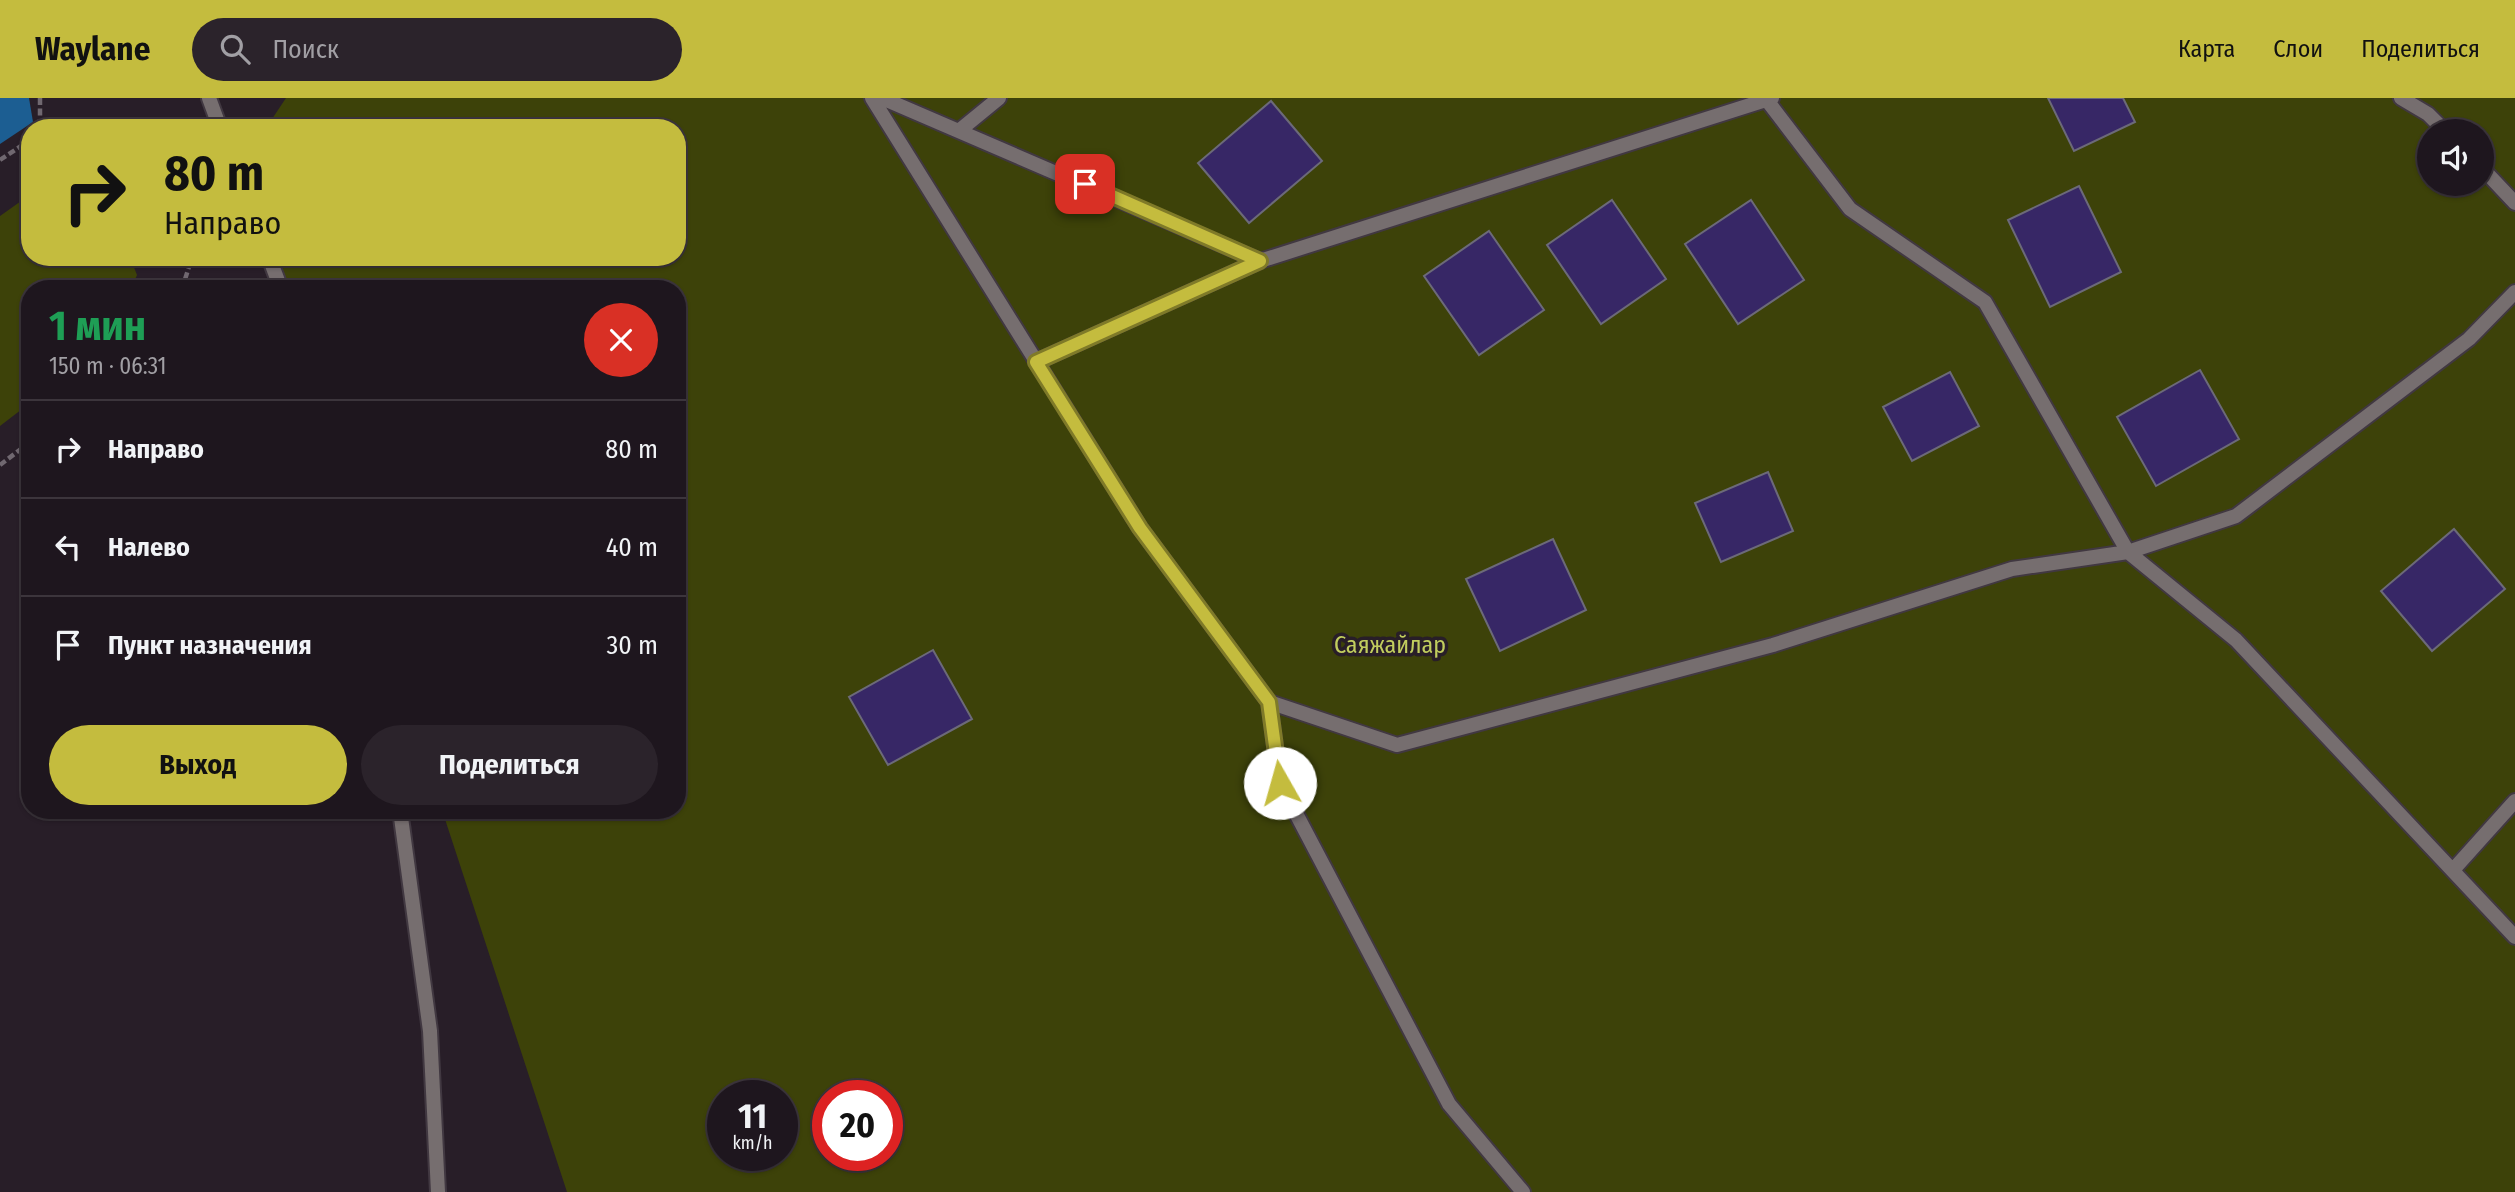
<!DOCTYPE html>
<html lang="ru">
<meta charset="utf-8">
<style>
:root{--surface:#1e161e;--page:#2b232b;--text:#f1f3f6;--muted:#a19fa4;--line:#3c353c;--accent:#c4bc3e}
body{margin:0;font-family:"Fira Sans Condensed",sans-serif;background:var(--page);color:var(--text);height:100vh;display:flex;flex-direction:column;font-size:26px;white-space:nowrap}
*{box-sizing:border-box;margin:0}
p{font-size:23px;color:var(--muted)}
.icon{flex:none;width:38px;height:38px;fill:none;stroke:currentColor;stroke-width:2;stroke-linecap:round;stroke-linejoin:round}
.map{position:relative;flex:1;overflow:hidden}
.side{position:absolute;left:21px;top:182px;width:665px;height:539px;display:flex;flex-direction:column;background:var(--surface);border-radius:28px;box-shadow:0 2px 5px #0004,0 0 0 2px var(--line)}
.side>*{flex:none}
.top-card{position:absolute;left:21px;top:21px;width:665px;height:147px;border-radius:28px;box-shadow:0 2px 5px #0004,0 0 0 2px var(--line);background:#c4bc3e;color:#111;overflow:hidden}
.fabs{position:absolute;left:2417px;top:21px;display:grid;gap:14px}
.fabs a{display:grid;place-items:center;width:77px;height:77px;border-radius:50%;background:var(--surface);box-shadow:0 2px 5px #0004,0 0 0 2px var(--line);font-size:35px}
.speed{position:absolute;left:707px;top:982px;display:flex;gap:14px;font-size:35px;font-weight:700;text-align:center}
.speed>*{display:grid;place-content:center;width:91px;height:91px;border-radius:50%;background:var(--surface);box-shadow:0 2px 5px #0004,0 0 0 2px var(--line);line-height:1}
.speed small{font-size:18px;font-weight:400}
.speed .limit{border:10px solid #d22;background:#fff;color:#111}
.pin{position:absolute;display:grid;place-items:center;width:60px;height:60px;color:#fff;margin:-30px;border-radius:14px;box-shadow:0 4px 10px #0006}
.me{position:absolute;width:77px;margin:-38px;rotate:353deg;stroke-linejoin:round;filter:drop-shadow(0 0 5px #0008)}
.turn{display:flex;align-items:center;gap:24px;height:147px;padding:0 28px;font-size:32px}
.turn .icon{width:91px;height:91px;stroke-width:2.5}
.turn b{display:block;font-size:49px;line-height:60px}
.round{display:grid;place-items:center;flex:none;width:74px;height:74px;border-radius:37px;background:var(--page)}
.head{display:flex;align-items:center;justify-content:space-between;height:119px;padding:0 28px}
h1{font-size:42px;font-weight:700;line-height:52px;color:#1e9e55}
.action{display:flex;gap:14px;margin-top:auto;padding:14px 28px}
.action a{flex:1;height:80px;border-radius:42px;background:var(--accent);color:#111;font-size:28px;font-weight:700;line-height:80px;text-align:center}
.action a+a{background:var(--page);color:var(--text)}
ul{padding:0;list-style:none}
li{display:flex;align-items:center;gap:21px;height:98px;padding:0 28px;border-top:2px solid var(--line)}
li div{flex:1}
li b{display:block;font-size:26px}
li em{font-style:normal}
header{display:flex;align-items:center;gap:42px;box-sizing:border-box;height:98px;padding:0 35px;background:var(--accent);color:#111}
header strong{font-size:33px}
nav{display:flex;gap:38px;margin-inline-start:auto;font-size:24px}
.search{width:490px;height:63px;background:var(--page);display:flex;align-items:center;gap:18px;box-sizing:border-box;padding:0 24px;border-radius:38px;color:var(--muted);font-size:26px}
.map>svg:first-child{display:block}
.green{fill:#3d4209;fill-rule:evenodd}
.water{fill:#1c5e92}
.building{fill:#372766;stroke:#6c6a79;stroke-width:2}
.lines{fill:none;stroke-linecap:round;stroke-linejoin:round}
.lane-casing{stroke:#413841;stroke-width:18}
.path{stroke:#706870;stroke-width:4.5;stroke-dasharray:7 3.5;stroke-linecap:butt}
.lane{stroke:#766e6f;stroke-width:14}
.route-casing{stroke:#7f7a28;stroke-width:18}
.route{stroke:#c4bc3e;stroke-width:12}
.labels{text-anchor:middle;stroke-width:7;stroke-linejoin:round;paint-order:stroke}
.park-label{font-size:24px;fill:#c1cd5e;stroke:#281e28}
</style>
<header>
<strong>Waylane</strong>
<div class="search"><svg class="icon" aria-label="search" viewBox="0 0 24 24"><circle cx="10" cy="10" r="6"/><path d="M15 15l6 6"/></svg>Поиск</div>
<nav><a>Карта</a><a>Слои</a><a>Поделиться</a></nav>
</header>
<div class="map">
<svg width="2515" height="1094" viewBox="0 0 2515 1094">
<rect width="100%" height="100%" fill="#281e28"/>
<path class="green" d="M 286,0 L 2515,0 L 2515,1094 L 567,1094 L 442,712 L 677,712 L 677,191 L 276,191 L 266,159 L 677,159 L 677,30 L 266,30 ZM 2429,33 L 2482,33 L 2482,86 L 2429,86 ZM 723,998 L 782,998 L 782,1057 L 723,1057 ZM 828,998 L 887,998 L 887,1057 L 828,1057 Z
M 24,101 L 30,101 L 30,159 L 130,159 L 137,177 L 131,191 L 30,191 L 30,305 L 0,328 L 0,118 Z"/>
<path class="water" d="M 0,0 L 29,0 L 33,24 L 0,46 Z"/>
<path class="building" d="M 2048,0 L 2123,0 L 2135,24 L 2074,53 Z
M 1271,3 L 1322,63 L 1249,125 L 1198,65 Z
M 2079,88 L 2121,174 L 2050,209 L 2008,122 Z
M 1612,102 L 1666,181 L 1601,226 L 1547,147 Z
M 1751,102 L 1804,182 L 1738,226 L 1685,146 Z
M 1489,133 L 1544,212 L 1479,257 L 1424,178 Z
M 2200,272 L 2239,341 L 2156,388 L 2117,319 Z
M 1950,274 L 1979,328 L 1912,363 L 1883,309 Z
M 1768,374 L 1793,433 L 1721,464 L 1695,405 Z
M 2454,431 L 2505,491 L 2432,553 L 2381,493 Z
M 1553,441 L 1586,512 L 1500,553 L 1466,481 Z
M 933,552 L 972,621 L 888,667 L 849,599 Z"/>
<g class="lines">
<g class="lane-casing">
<path id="lane" d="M 209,0 L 220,30
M 872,0 L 1140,430 L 1269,604 L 1397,647 L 1773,547 L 2012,471 L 2128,454 L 2236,542 L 2515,839
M 882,0 L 1260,163 L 1772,0
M 2401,0 L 2428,16 L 2445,33
M 1766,1 L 1850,111 L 1985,204 L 2128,454 L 2236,418 L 2469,241 L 2515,194
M 960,32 L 999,0
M 2482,70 L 2515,105
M 269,159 L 281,191
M 1036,264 L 1260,163
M 1269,604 L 1280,685 L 1449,1006 L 1523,1094
M 400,712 L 430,933 L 438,1094
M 2453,772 L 2515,703"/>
</g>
<path class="path" d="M 40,0 L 40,30
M 0,62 L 30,42
M 182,191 L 192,159
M 0,367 L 30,344"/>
<use href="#lane" class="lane"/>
</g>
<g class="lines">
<g class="route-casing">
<path id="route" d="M 1085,86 L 1260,163 L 1036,264 L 1140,430 L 1269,604 L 1280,685"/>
</g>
<use href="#route" class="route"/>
</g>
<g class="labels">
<g class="park-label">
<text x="1390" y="555">Саяжайлар</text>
</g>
</g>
</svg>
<div class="fabs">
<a><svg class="icon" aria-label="sound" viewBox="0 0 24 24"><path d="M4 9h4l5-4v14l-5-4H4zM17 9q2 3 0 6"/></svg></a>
</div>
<div class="speed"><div>11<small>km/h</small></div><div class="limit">20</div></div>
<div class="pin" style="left:1085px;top:86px;background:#d93025"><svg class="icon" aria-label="arrive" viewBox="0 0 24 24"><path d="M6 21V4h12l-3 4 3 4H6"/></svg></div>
<svg class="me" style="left:1280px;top:685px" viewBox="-20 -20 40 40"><circle r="19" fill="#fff"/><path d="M0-13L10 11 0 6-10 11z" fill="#c4bc3e"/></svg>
<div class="top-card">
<div class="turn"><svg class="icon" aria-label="right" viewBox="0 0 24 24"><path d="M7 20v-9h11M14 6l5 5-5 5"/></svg><div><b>80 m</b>Направо</div></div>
</div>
<section class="side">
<div class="head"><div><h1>1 мин</h1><p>150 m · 06:31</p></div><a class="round" style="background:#d93025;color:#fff"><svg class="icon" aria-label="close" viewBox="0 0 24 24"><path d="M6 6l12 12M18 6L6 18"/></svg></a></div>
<ul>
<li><svg class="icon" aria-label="right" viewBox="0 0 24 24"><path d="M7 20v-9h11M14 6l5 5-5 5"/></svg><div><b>Направо</b></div><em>80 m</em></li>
<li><svg class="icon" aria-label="left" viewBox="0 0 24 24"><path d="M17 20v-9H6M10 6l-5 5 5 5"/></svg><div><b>Налево</b></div><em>40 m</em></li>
<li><svg class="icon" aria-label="arrive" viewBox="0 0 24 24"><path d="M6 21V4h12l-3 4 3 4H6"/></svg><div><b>Пункт назначения</b></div><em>30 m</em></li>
</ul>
<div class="action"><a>Выход</a><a>Поделиться</a></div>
</section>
</div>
